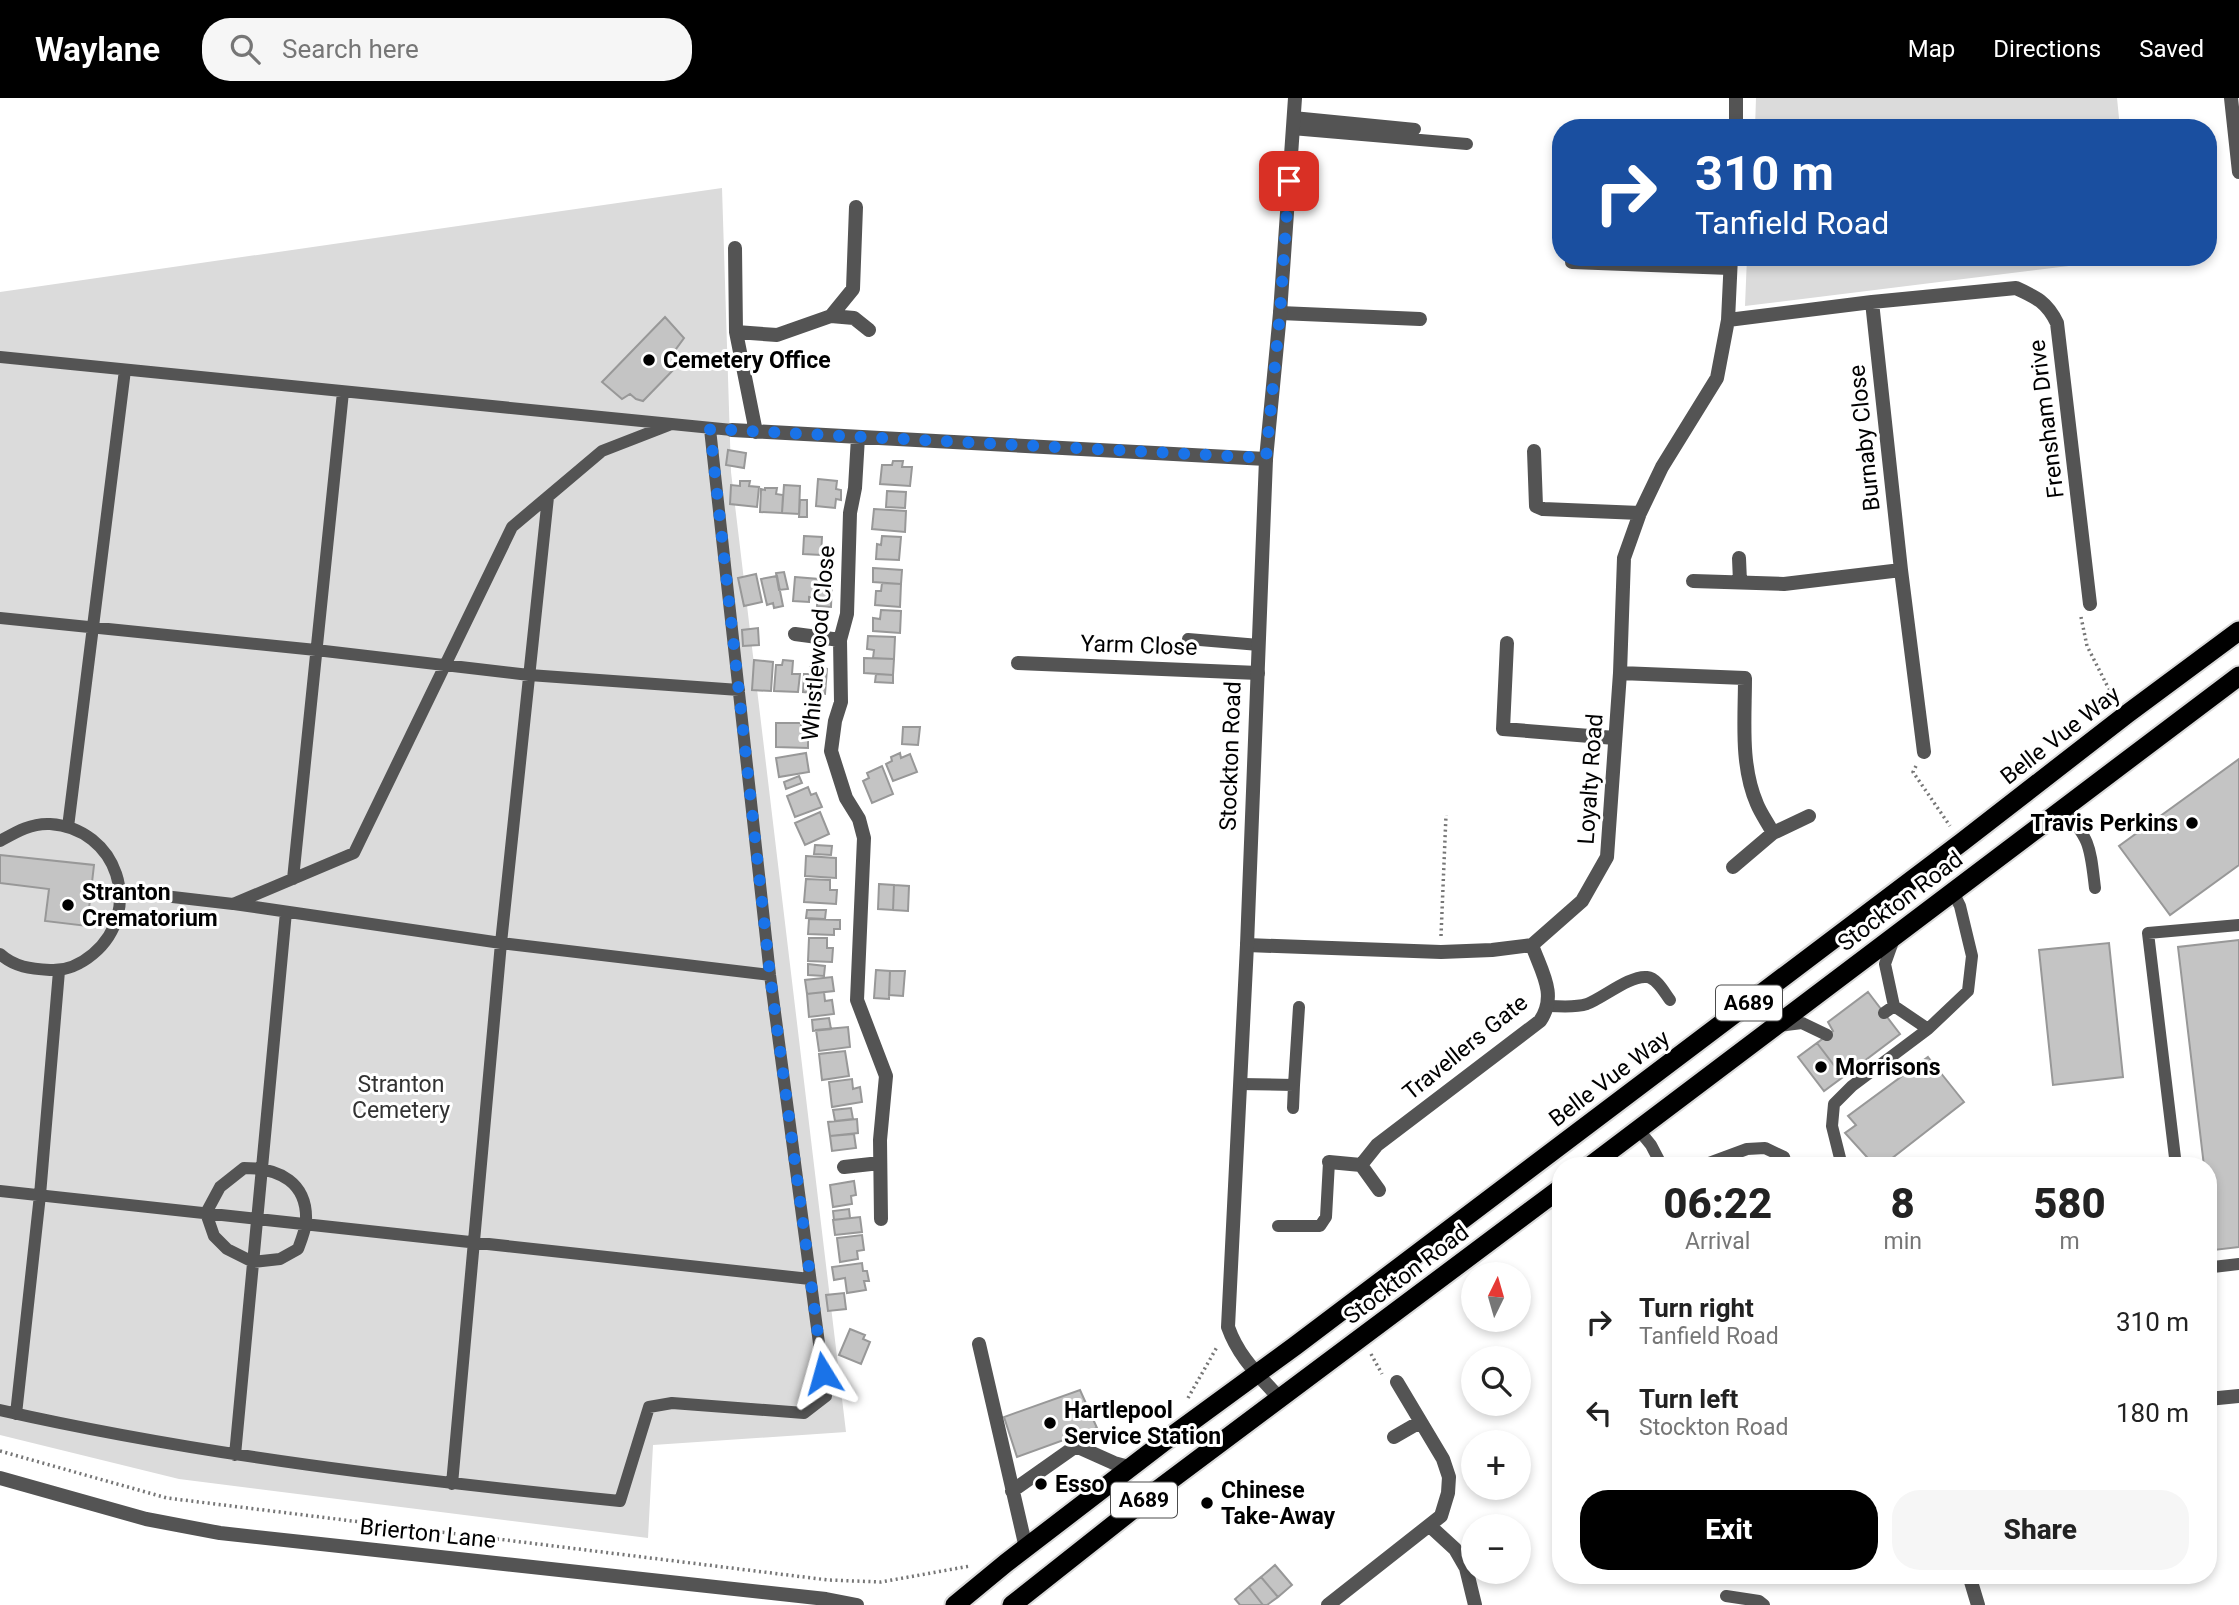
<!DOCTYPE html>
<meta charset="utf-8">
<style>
:root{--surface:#fff;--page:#f6f6f6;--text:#222;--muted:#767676;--accent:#000}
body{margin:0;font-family:Roboto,sans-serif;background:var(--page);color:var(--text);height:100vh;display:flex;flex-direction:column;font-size:26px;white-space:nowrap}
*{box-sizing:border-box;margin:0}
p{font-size:23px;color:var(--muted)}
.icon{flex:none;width:38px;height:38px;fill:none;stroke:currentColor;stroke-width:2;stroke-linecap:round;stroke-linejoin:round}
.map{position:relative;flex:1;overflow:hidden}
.panel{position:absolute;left:1552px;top:1059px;width:665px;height:427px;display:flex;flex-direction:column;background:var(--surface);border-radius:28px;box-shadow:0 4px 10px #0003}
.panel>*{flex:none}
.banner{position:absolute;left:1552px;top:21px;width:665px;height:147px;border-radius:28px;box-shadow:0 4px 10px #0003;background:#1a4fa0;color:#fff;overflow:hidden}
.needle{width:46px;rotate:5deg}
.tools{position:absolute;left:1461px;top:1164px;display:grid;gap:14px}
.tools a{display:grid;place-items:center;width:70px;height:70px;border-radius:50%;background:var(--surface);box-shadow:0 4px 10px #0003;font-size:35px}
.pin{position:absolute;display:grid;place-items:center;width:60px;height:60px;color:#fff;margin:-30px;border-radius:14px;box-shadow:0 4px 10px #0006}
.me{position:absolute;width:77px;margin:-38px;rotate:352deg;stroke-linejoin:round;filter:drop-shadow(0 0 5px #0008)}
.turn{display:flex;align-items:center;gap:24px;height:147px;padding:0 28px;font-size:32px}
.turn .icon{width:91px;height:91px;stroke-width:2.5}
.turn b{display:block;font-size:49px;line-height:60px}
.eta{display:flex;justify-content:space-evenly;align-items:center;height:119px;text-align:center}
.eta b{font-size:42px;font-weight:800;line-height:49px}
.cta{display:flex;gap:14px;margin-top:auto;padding:14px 28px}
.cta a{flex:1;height:80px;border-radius:28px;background:var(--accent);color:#fff;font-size:28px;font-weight:800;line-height:80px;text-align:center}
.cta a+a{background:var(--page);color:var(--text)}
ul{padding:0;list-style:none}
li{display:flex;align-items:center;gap:21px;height:91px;padding:0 28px}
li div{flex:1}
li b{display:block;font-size:26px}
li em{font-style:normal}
header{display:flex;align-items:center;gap:42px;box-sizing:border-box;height:98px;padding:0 35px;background:var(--accent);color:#fff}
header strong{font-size:33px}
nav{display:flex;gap:38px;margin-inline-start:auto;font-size:24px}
.search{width:490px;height:63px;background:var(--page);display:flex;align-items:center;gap:18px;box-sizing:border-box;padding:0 24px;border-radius:28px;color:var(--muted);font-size:26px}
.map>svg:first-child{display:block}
.green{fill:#dbdbdb}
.building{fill:#c4c4c4;stroke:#989898;stroke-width:2}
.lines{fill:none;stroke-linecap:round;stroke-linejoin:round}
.trunk-casing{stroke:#dbdbdb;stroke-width:23}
.path{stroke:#767676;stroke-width:3.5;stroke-dasharray:2 3.5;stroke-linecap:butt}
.service{stroke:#545454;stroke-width:12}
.minor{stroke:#545454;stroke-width:14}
.tertiary{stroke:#545454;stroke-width:14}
.trunk{stroke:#000;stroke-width:19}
.route{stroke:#1a73e8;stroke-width:12;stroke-dasharray:0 21.6}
.poi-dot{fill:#000;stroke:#fff;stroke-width:2.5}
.labels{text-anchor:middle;stroke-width:6;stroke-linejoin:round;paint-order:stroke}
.shield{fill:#fff;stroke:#4c4c4c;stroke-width:2}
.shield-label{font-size:21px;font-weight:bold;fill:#000}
.poi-label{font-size:23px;font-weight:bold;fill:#000;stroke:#fff;text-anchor:start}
.street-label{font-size:23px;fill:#000;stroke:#fff}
.park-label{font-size:23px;fill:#323232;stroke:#fff}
</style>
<header>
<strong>Waylane</strong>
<div class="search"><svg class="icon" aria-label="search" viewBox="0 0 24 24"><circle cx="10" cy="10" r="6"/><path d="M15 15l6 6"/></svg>Search here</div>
<nav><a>Map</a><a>Directions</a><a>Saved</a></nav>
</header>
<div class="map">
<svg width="2239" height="1507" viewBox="0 0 2239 1507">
<rect width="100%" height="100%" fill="#fff"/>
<path class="green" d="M 1756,0 L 2117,0 L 2120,30 L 1755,30 Z
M 722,90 L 731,374 L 846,1334 L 653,1347 L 648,1440 L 179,1381 L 0,1337 L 0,194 Z
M 1747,159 L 2133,159 L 2134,160 L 1745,208 Z"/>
<path class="building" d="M 665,219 L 684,240 L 671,258 L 679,266 L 643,303 L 636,301 L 630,296 L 622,301 L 602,284 Z
M 728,352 L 746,355 L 744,370 L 726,367 Z
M 893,363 L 903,363 L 902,369 L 912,369 L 910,388 L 880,386 L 882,367 L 892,367 Z
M 818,381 L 837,383 L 836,391 L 841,392 L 841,402 L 836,401 L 835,410 L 816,408 Z
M 740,383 L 750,383 L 749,388 L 759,389 L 757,409 L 730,406 L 731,387 L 740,388 Z
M 784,387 L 800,388 L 799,416 L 782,415 Z
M 765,390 L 777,390 L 776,396 L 783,397 L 782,415 L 760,414 L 761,391 L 765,392 Z
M 887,393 L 906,394 L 905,410 L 886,409 Z
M 800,402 L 807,402 L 807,419 L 799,419 Z
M 874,411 L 906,413 L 905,434 L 872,431 Z
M 804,438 L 822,439 L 821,457 L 803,456 Z
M 882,438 L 901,439 L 899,462 L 876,461 L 877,446 L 881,447 Z
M 873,470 L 902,472 L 901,486 L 873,484 Z
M 784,474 L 788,491 L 779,492 L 776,475 Z
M 756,476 L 762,504 L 744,508 L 738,480 Z
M 777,478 L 783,508 L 774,510 L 773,505 L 767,507 L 761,481 Z
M 795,479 L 819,481 L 817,500 L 809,499 L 809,504 L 793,503 Z
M 819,481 L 832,482 L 831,509 L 817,508 Z
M 882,485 L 901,486 L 900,509 L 875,507 L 876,493 L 881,493 Z
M 881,512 L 901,513 L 900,535 L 873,533 L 873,520 L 880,521 Z
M 758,530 L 759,547 L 743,548 L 742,532 Z
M 868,538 L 895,539 L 894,561 L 873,560 L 874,552 L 867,551 Z
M 864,560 L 894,561 L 893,577 L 864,575 Z
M 754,562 L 773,564 L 771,593 L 752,592 Z
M 783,562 L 793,563 L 792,576 L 800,576 L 798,594 L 774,593 L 776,567 L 782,567 Z
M 810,569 L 827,571 L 825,596 L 803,594 L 804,576 L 810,576 Z
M 876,576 L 893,577 L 893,585 L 875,584 Z
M 776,625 L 801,625 L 801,634 L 808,634 L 808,650 L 776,649 Z
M 903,629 L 920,629 L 918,647 L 902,646 Z
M 806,655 L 809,674 L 779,679 L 776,660 Z
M 900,655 L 901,660 L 910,656 L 917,674 L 893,683 L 886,666 L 892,663 L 891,659 Z
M 2239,661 L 2239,767 L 2170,817 L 2119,748 Z
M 882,668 L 893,696 L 872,705 L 863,683 L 869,680 L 867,675 Z
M 799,678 L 802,685 L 786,691 L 784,684 Z
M 808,689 L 811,697 L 816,695 L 822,709 L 795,719 L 787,698 Z
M 820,714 L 829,736 L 805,747 L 795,725 Z
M 815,747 L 832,748 L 831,757 L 814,756 Z
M 0,757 L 94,767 L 87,828 L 45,823 L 49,791 L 0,785 Z
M 806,758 L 836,760 L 836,780 L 805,778 Z
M 806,781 L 830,782 L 830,792 L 837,792 L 836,806 L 804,804 Z
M 879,786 L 894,787 L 893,812 L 878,811 Z
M 894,787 L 909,788 L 908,813 L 893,812 Z
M 807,812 L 826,812 L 825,821 L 806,820 Z
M 809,821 L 840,822 L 840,831 L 834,831 L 834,837 L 808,836 Z
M 809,840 L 827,840 L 827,850 L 833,850 L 832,864 L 808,863 Z
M 2239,842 L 2239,1149 L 2214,1152 L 2208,1108 L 2208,1068 L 2204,1068 L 2178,849 Z
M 2109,845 L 2123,979 L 2053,987 L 2039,852 Z
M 808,866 L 825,868 L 824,878 L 808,877 Z
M 876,872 L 890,873 L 889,901 L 874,900 Z
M 890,873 L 905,873 L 903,898 L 889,897 Z
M 832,879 L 834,893 L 807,896 L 805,882 Z
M 824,894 L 825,903 L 832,902 L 834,916 L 809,919 L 807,896 Z
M 1868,894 L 1900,936 L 1843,979 L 1817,945 L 1833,933 L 1828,924 Z
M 829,920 L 831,931 L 813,933 L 812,922 Z
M 848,929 L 850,949 L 819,953 L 816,932 Z
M 1817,945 L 1843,979 L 1824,993 L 1798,959 Z
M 845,953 L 849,978 L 822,982 L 819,956 Z
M 1928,959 L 1964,1004 L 1882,1068 L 1875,1068 L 1845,1035 L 1856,1027 L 1848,1018 Z
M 852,981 L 853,991 L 860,989 L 862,1004 L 832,1009 L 829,984 Z
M 851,1010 L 853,1021 L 835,1023 L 833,1012 Z
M 857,1021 L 858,1035 L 830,1038 L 828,1024 Z
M 854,1036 L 856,1050 L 832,1053 L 830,1038 Z
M 854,1083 L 856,1097 L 851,1098 L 852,1106 L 833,1109 L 830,1087 Z
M 849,1111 L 850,1120 L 834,1122 L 833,1113 Z
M 860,1119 L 862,1134 L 835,1137 L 833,1122 Z
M 862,1137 L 864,1152 L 857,1153 L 858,1161 L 840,1164 L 837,1140 Z
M 862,1165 L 863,1173 L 867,1173 L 869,1183 L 864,1183 L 866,1192 L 847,1195 L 845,1180 L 834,1182 L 832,1169 Z
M 844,1195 L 846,1211 L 828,1213 L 826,1197 Z
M 850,1231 L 865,1237 L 863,1241 L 870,1244 L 861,1266 L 839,1257 Z
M 1080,1292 L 1097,1330 L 1017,1359 L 1004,1319 Z
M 1275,1467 L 1292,1487 L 1278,1499 L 1261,1479 Z
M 1261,1479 L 1278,1499 L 1267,1507 L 1263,1507 L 1249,1489 Z
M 1249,1489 L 1263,1507 L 1240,1507 L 1235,1501 Z"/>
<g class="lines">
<g class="trunk-casing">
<path id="trunk" d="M 1590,1068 L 2239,578
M 955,1507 L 1006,1465 L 1165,1343 L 1295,1248 L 1962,744 L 2127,616 L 2239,533
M 1012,1507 L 1160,1390 L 1561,1090"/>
</g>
<path class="path" d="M 1591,23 L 1718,26
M 2081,519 L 2087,548 L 2114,601
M 1916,668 L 1913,674 L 1950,728
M 1441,838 L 1446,717
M 1371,1256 L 1382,1276
M 1188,1300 L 1217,1249
M 0,1353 L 167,1400 L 828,1482 L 881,1484 L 970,1468"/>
<path class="service" d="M 1293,19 L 1415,31
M 1292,31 L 1467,46
M 0,259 L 732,332
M 0,520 L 316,552 L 529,577 L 739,592
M 1188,541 L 1259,547
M 2063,711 C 2091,742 2090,749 2095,790
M 68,729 L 125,272
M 0,743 C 16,734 31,725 50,726 C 117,730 145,812 93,856 C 81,866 66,873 50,872 C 31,871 14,869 0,856
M 293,781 L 343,294
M 121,793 L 233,806 L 354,755 L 512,429 L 602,353 L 669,327
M 234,806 L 501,845 L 770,877
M 1548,908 C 1561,908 1574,910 1587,906 C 1603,900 1630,877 1647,879 C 1657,880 1664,894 1670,902
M 1894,908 L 1928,931
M 1884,915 L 1894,908 L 1885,866 L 1895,838
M 1778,928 L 1802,925 L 1827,937
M 1240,986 L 1294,987 L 1299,909
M 1293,1010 L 1294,987
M 1638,1031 L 1651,1047 L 1662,1068
M 1701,1068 L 1747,1051 L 1765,1050 L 1784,1059 L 1787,1068
M 1842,1068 L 1832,1028 L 1834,1006 L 1852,988 L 1928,931 L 1968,893 L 1972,858 L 1960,808 L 1953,794
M 2176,1068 L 2148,835 L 2239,827
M 244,1070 C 279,1070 308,1084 306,1124 C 305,1133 301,1143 298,1151 L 280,1161 L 253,1164 L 227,1151 L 214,1138 L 206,1115 L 220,1089 Z
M 0,1093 L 810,1181
M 1278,1128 L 1320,1128 L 1326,1119 L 1329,1064
M 2208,1167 L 2213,1169 L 2239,1166
M 0,1312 C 204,1358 412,1382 620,1403 L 649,1309 L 672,1305 L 804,1315 L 826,1298 L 770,877 L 710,331
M 16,1316 L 40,1097 L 59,873
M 235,1357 L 286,814
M 452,1386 L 501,845 L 548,399
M 1726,1498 L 1759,1503 L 1764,1507"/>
<path class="minor" d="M 2231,0 L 2239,74
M 1736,30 L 1736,0
M 735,150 L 736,234 L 756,334
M 1572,164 L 1730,170
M 1872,204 L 1901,472 L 1924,654
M 1280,215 L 1420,221
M 831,218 L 854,220 L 869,232
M 1728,222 L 1872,204 L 2016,190 C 2036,199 2047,204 2057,225 L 2090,506
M 736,234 L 777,237 L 831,218 L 853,191 L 856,109
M 732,332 L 1266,361
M 858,339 L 855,390 L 850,415 L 847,516 L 840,542 L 841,604 L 835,623 L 831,653 L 846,700 L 859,721 L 864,740 L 857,902 L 886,978 L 880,1042 L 881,1121
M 1534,353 L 1536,408 L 1543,411 L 1640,415
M 1739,460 L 1740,484
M 1693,483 L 1784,486 L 1901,472
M 795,536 L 840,542
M 1507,545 L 1503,631 L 1615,640
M 1018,565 L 1258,575
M 1620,575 L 1745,580 C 1745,621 1740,667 1757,706 C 1761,716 1768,725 1773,735
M 1733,769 L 1773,735 L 1809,718
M 1247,847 L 1441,854 L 1492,852 L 1532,847 L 1582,803 L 1607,759 L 1620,575 L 1624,460 L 1640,415 L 1662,369 L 1717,280 L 1728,222 L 1731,159
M 1329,1064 L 1361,1067 L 1379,1092
M 1361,1067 L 1377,1047 L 1540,923 C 1558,897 1541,873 1532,847
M 844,1069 L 880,1065
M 979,1246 L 1026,1450
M 2208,1301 L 2239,1298
M 1394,1339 L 1420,1324
M 1012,1393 L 1076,1348 L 1114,1365 L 1132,1370
M 1430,1428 L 1455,1451 L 1466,1470 L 1475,1507
M 1969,1477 L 1978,1507
M 1328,1507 L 1441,1418 L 1448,1395 L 1449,1379 L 1443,1361 L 1397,1284"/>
<path class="tertiary" d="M 1280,1301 C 1259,1277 1239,1260 1228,1229 L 1247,847 L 1266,361 L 1280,215 L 1295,0
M 0,1380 L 146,1421 L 220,1435 L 826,1501 L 857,1507"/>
<use href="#trunk" class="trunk"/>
</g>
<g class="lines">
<path class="route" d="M 823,1275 L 770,877 L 710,331 L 1266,360 L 1280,215 L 1289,83"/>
</g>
<g class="poi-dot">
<circle cx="649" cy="262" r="7"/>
<circle cx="2192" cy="725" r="7"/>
<circle cx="68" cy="807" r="7"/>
<circle cx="1821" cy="969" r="7"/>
<circle cx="1050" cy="1325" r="7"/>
<circle cx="1041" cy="1386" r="7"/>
<circle cx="1207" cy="1405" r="7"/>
</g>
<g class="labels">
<g class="shield">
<rect x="1716" y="887.5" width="66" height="35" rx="5"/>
<rect x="1111" y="1384.5" width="66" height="35" rx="5"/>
</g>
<g class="shield-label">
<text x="1749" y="912">A689</text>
<text x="1144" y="1409">A689</text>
</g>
<g class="poi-label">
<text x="663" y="270">Cemetery Office</text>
<text x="2178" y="733" text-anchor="end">Travis Perkins</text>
<text x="82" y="802">Stranton<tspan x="82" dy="26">Crematorium</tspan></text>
<text x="1835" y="977">Morrisons</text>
<text x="1064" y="1320">Hartlepool<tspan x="1064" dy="26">Service Station</tspan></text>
<text x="1055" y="1394">Esso</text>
<text x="1221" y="1400">Chinese<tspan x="1221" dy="26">Take-Away</tspan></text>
</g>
<g class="street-label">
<text transform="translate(2046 321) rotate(-97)" y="8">Frensham Drive</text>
<text transform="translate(1864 340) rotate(-96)" y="8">Burnaby Close</text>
<text transform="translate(818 545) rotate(-85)" y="8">Whistlewood Close</text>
<text transform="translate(1139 547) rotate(2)" y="8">Yarm Close</text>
<text transform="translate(2060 637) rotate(-38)" y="8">Belle Vue Way</text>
<text transform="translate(1230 658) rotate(-88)" y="8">Stockton Road</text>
<text transform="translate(1590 681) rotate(-86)" y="8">Loyalty Road</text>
<text transform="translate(1900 803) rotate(-37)" y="8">Stockton Road</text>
<text transform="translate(1465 949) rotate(-39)" y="8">Travellers Gate</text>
<text transform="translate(1609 980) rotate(-37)" y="8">Belle Vue Way</text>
<text transform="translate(1406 1176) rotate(-37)" y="8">Stockton Road</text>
<text transform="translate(428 1435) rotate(6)" y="8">Brierton Lane</text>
</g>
<g class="park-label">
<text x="401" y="994">Stranton<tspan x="401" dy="26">Cemetery</tspan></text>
</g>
</g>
</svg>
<div class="tools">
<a><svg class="needle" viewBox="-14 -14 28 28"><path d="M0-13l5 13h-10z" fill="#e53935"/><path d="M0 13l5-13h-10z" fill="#767676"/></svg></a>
<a><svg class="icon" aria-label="search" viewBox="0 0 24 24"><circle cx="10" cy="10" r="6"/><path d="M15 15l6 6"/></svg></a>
<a>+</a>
<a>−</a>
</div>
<div class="pin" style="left:1289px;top:83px;background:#d93025"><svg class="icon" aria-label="arrive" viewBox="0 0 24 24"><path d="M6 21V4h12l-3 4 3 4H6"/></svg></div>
<svg class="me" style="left:823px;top:1275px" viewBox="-20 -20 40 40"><path d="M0-17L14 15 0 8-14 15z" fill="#1a73e8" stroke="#fff" stroke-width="4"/></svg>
<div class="banner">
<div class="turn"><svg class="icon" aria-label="right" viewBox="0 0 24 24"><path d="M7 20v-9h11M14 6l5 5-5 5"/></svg><div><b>310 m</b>Tanfield Road</div></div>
</div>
<section class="panel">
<div class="eta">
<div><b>06:22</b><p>Arrival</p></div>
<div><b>8</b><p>min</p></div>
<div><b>580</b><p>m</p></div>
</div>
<ul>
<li><svg class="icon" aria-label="right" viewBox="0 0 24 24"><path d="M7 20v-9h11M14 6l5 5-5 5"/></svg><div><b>Turn right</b><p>Tanfield Road</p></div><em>310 m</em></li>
<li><svg class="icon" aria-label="left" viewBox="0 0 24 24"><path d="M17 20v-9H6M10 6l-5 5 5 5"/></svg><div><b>Turn left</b><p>Stockton Road</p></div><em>180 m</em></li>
</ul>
<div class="cta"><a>Exit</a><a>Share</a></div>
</section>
</div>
